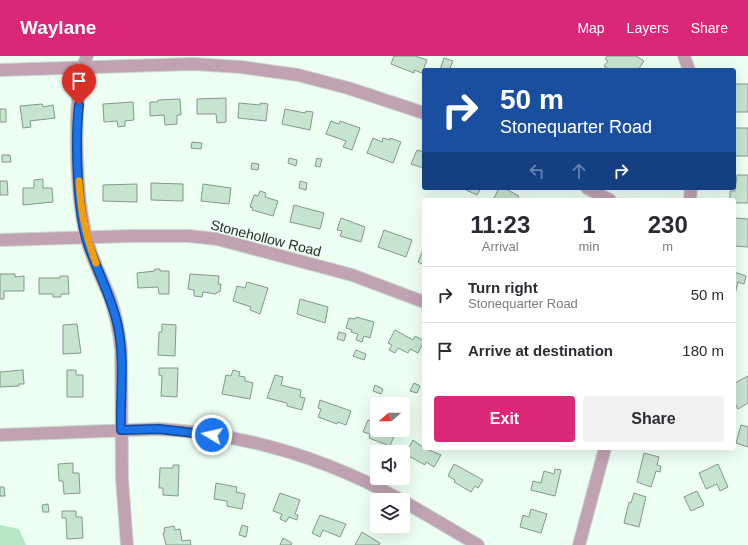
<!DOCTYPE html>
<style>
:root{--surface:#fff;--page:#f2f2f3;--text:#2b2b33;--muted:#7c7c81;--line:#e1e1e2;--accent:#db2777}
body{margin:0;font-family:Arial,sans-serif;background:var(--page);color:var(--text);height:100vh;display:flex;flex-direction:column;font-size:15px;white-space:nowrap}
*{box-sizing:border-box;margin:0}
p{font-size:13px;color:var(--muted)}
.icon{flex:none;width:22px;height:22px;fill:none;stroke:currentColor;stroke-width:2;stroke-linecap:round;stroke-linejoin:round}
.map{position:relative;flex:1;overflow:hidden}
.drawer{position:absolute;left:422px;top:142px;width:314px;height:252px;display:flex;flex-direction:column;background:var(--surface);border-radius:4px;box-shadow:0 4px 16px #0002}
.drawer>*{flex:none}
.top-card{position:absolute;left:422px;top:12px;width:314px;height:122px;border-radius:4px;box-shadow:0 4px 16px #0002;background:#1a4fa0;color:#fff;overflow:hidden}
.needle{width:26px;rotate:250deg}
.fabs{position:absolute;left:370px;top:341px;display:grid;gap:8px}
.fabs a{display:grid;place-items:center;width:40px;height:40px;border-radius:4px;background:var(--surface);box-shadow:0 4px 16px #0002;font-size:20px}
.pin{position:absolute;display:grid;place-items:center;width:34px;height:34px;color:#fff;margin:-41px -17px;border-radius:50% 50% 50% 0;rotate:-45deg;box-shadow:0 0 4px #0007}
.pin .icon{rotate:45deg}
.me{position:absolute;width:44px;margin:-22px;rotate:279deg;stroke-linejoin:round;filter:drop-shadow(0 0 3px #0008)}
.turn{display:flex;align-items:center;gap:14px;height:84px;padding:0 12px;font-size:18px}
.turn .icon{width:52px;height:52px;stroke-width:2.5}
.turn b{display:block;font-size:28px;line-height:34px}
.lanes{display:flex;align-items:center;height:38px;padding:0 12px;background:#0003;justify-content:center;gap:20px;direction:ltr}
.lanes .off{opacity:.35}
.eta{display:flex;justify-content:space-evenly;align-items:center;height:68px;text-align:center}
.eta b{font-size:24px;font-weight:700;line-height:28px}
.action{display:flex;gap:8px;margin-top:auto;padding:8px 12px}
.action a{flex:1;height:46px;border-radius:4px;background:var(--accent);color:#fff;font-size:16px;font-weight:700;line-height:46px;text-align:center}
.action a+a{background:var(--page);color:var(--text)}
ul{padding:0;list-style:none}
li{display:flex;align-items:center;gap:12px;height:56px;padding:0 12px;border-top:1px solid var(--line)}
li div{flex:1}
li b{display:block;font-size:15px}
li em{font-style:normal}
header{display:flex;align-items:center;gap:24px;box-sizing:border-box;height:56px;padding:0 20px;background:var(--accent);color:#fff}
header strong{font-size:19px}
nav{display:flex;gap:22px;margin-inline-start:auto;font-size:14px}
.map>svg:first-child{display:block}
.green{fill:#b5e6c4}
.building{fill:#c7e4cf;stroke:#809b88}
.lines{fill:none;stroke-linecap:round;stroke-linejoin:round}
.minor-casing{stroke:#c8d8cd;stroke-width:14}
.minor{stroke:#c0a2b2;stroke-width:12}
.route-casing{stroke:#114b97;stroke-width:10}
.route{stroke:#1a73e8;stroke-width:7}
.slow{stroke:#f59e0b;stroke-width:7}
.labels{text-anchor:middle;stroke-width:3;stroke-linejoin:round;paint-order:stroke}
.street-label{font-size:14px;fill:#222d25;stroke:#edfef2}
</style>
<header>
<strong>Waylane</strong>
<nav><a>Map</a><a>Layers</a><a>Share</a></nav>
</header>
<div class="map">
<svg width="748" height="489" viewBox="0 0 748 489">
<rect width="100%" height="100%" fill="#edfef2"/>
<path class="green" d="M 0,469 L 19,473 L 26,489 L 0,489 Z"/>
<path class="building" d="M 394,0 L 415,0 L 427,4 L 422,17 L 414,14 L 414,17 L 391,8 Z
M 607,0 L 636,0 L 644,5 L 638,14 L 620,14 L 618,12 L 616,14 L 610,14 L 604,10 L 608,5 L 605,3 Z
M 444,2 L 453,5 L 450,12 L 454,14 L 440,14 Z
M 734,28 L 748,28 L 748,56 L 734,56 Z
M 226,42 L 226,66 L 217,67 L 216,58 L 197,58 L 197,43 Z
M 180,43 L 181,59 L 177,59 L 177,68 L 165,69 L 164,59 L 150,60 L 150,46 L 158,46 L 158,44 Z
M 133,46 L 134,64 L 125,65 L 125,70 L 118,71 L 117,65 L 104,66 L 103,48 Z
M 239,47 L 260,49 L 260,47 L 268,48 L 266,65 L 238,62 Z
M 42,48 L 43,51 L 53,49 L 55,62 L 30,65 L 31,71 L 23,72 L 20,50 Z
M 0,53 L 6,53 L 6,66 L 0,66 Z
M 285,53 L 305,57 L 306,55 L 313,56 L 310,74 L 282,68 Z
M 331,65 L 339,68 L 340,65 L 360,72 L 352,94 L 343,91 L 346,85 L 326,78 Z
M 734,72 L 748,72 L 748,100 L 735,100 Z
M 373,82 L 382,86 L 383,82 L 390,84 L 390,82 L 401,86 L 393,107 L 367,97 Z
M 192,86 L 202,87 L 201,93 L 191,92 Z
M 417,94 L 424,96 L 424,112 L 411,108 Z
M 2,99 L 10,99 L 11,106 L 2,106 Z
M 289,102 L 297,104 L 296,110 L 288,107 Z
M 317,102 L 322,103 L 320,111 L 315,110 Z
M 252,107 L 259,108 L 258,114 L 251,113 Z
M 737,119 L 748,119 L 748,147 L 736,147 L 734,144 L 730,144 L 730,135 L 735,135 Z
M 43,123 L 43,132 L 52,132 L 53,146 L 23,149 L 23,132 L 34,132 L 34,124 Z
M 0,125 L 7,125 L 8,139 L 0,139 Z
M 300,125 L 307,127 L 306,134 L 299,132 Z
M 151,127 L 183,128 L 183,145 L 151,144 Z
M 137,128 L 137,146 L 103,145 L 103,129 Z
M 203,128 L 231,132 L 229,148 L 201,145 Z
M 462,132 L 481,132 L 477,139 Z
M 499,132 L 504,132 L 519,140 L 517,143 L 519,144 L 493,144 Z
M 260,135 L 266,137 L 265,141 L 278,145 L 273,160 L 252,154 L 253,152 L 250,151 L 254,139 L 258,140 Z
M 294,149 L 324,157 L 320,173 L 290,166 Z
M 341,162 L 365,171 L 361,186 L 340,180 L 342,175 L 337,174 Z
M 734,162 L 748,163 L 748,191 L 735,190 Z
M 384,174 L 412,184 L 406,201 L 378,191 Z
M 424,192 L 424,209 L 418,206 Z
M 155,213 L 160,213 L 160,215 L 169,215 L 169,238 L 159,238 L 158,231 L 138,232 L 137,217 L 155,215 Z
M 734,216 L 746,220 L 744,228 L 738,226 L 735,238 Z
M 0,218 L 15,218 L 15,221 L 24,220 L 24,235 L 4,235 L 4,243 L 0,243 Z
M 190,218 L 219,220 L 218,228 L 221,228 L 220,236 L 217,236 L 216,238 L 203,236 L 202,241 L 194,240 L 194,234 L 188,233 Z
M 60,220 L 68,220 L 69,238 L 61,238 L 61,241 L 53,241 L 53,238 L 39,238 L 39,222 L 60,222 Z
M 247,226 L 268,232 L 260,258 L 250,254 L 251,251 L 233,245 L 237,230 L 245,232 Z
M 300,243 L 328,251 L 325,267 L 297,258 Z
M 356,261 L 374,266 L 370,282 L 364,280 L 362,286 L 356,284 L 358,278 L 351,276 L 352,274 L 346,272 L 349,262 L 355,263 Z
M 77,268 L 81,297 L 63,298 L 63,269 Z
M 162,268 L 176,269 L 175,300 L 158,299 L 159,276 L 162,276 Z
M 395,274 L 413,284 L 415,280 L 424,285 L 418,297 L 410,293 L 408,297 L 398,292 L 395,297 L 389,294 L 392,289 L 388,287 Z
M 339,276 L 346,278 L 344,285 L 337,283 Z
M 356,294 L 366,298 L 364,304 L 353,300 Z
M 159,312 L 178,312 L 177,341 L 161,340 L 162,320 L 159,319 Z
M 23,314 L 24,328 L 19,328 L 19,330 L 0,331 L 0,316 Z
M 67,314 L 76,314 L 76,319 L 83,319 L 83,341 L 67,341 Z
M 233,314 L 240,316 L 239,320 L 245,321 L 245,325 L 253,327 L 250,343 L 222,338 L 226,319 L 231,320 Z
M 275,319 L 283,321 L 281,329 L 301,334 L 300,341 L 305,342 L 302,354 L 287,350 L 287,347 L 267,342 Z
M 748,320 L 748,347 L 738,353 L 734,346 L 734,326 L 735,327 Z
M 414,327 L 420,330 L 417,337 L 410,335 Z
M 375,329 L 383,333 L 381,338 L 373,335 Z
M 320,344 L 351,355 L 346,369 L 338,366 L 337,368 L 318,361 L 321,353 L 318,352 Z
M 368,364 L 377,367 L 377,374 L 396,375 L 390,390 L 369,382 L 370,378 L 363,376 Z
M 741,369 L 748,371 L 748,391 L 736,387 Z
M 413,384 L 424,392 L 441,399 L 434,411 L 426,406 L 425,409 L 405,398 Z
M 644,397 L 659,401 L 657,409 L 661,410 L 660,416 L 656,415 L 651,431 L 637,426 Z
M 73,407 L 73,417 L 79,417 L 80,437 L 64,438 L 63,425 L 59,425 L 58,408 Z
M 454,408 L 483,424 L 478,432 L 475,430 L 471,436 L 454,426 L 455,424 L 448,420 Z
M 718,408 L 728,431 L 720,435 L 717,428 L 706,433 L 699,417 Z
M 173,409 L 179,409 L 178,440 L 163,439 L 163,432 L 159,432 L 160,412 L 173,412 Z
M 555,413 L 561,414 L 555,440 L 531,434 L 533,425 L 541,427 L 544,415 L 554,418 Z
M 216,427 L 237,431 L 236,436 L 245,438 L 242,453 L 227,450 L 227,445 L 214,443 Z
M 0,431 L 4,431 L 5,440 L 0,440 Z
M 697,435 L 704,449 L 691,455 L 684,441 Z
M 280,437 L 300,444 L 295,458 L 298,459 L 297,464 L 289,461 L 286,466 L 280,463 L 282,458 L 273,455 Z
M 634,437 L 646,441 L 639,471 L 624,467 L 629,446 L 631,447 Z
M 48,448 L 49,456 L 43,456 L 42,449 Z
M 531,453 L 547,458 L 541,477 L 520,471 L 523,459 L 529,461 Z
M 62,455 L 76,455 L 76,461 L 82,461 L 83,482 L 67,483 L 66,462 L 62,462 Z
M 320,459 L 346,468 L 340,481 L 323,474 L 320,481 L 312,477 Z
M 242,469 L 248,471 L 246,481 L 239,479 Z
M 174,470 L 175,474 L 180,473 L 182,485 L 190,484 L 191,489 L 166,489 L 163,477 L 165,476 L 164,472 Z
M 362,476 L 380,487 L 379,489 L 355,489 Z
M 283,482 L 292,487 L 291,489 L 280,489 Z"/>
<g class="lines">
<g class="minor-casing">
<path id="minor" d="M 87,0 C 71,37 76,140 86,180 C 91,202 102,222 110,242 C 116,259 119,275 121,293 L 122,423 L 127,489
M 684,0 L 689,14
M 0,14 L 193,8 L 241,11 L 298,19 L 348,32 L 424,57
M 587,132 L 610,144
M 690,144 L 691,132
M 0,184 L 132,180 L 189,180 L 217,183 L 352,219 L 424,246
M 0,379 L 159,373 C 245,378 326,402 401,444
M 403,445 L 478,489
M 579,489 L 605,392"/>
</g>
<use href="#minor" class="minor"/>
</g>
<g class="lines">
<g class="route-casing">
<path id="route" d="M 79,49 C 75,83 77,149 86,182 C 95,212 112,240 118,271 C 125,304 120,340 121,374 L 159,373 L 212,379"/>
</g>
<use href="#route" class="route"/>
<path class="slow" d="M 79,125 C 81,155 85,179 96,207"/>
</g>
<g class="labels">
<g class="street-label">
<text transform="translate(266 182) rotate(14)" y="5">Stonehollow Road</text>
</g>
</g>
</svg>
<div class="fabs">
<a><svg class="needle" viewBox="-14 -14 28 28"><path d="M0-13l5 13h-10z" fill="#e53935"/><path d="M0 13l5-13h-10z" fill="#7c7c81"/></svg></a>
<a><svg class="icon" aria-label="sound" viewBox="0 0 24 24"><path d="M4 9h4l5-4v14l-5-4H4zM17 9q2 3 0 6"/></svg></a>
<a><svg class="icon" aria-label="layers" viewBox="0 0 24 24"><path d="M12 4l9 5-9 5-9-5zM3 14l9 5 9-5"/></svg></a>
</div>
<div class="pin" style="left:79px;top:49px;background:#d93025"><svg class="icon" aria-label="arrive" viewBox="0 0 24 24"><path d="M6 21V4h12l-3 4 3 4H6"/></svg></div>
<svg class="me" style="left:212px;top:379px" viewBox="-20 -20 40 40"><circle r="17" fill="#1a73e8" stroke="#fff" stroke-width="3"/><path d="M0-11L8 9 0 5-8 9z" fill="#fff"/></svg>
<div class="top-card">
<div class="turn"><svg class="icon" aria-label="right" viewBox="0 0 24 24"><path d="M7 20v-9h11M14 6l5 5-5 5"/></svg><div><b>50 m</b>Stonequarter Road</div></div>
<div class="lanes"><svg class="icon off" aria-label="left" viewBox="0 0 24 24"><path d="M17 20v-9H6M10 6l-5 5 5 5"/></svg><svg class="icon off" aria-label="ahead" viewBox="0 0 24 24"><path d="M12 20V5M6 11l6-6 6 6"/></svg><svg class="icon" aria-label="right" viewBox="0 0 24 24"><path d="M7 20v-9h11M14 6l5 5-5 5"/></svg></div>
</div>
<section class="drawer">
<div class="eta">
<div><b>11:23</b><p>Arrival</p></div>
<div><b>1</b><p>min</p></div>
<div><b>230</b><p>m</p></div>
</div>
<ul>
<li><svg class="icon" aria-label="right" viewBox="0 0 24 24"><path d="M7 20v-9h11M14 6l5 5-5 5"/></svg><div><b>Turn right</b><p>Stonequarter Road</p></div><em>50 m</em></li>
<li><svg class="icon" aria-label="arrive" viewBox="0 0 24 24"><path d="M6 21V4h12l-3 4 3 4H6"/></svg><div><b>Arrive at destination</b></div><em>180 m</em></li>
</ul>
<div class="action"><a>Exit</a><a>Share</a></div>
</section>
</div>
